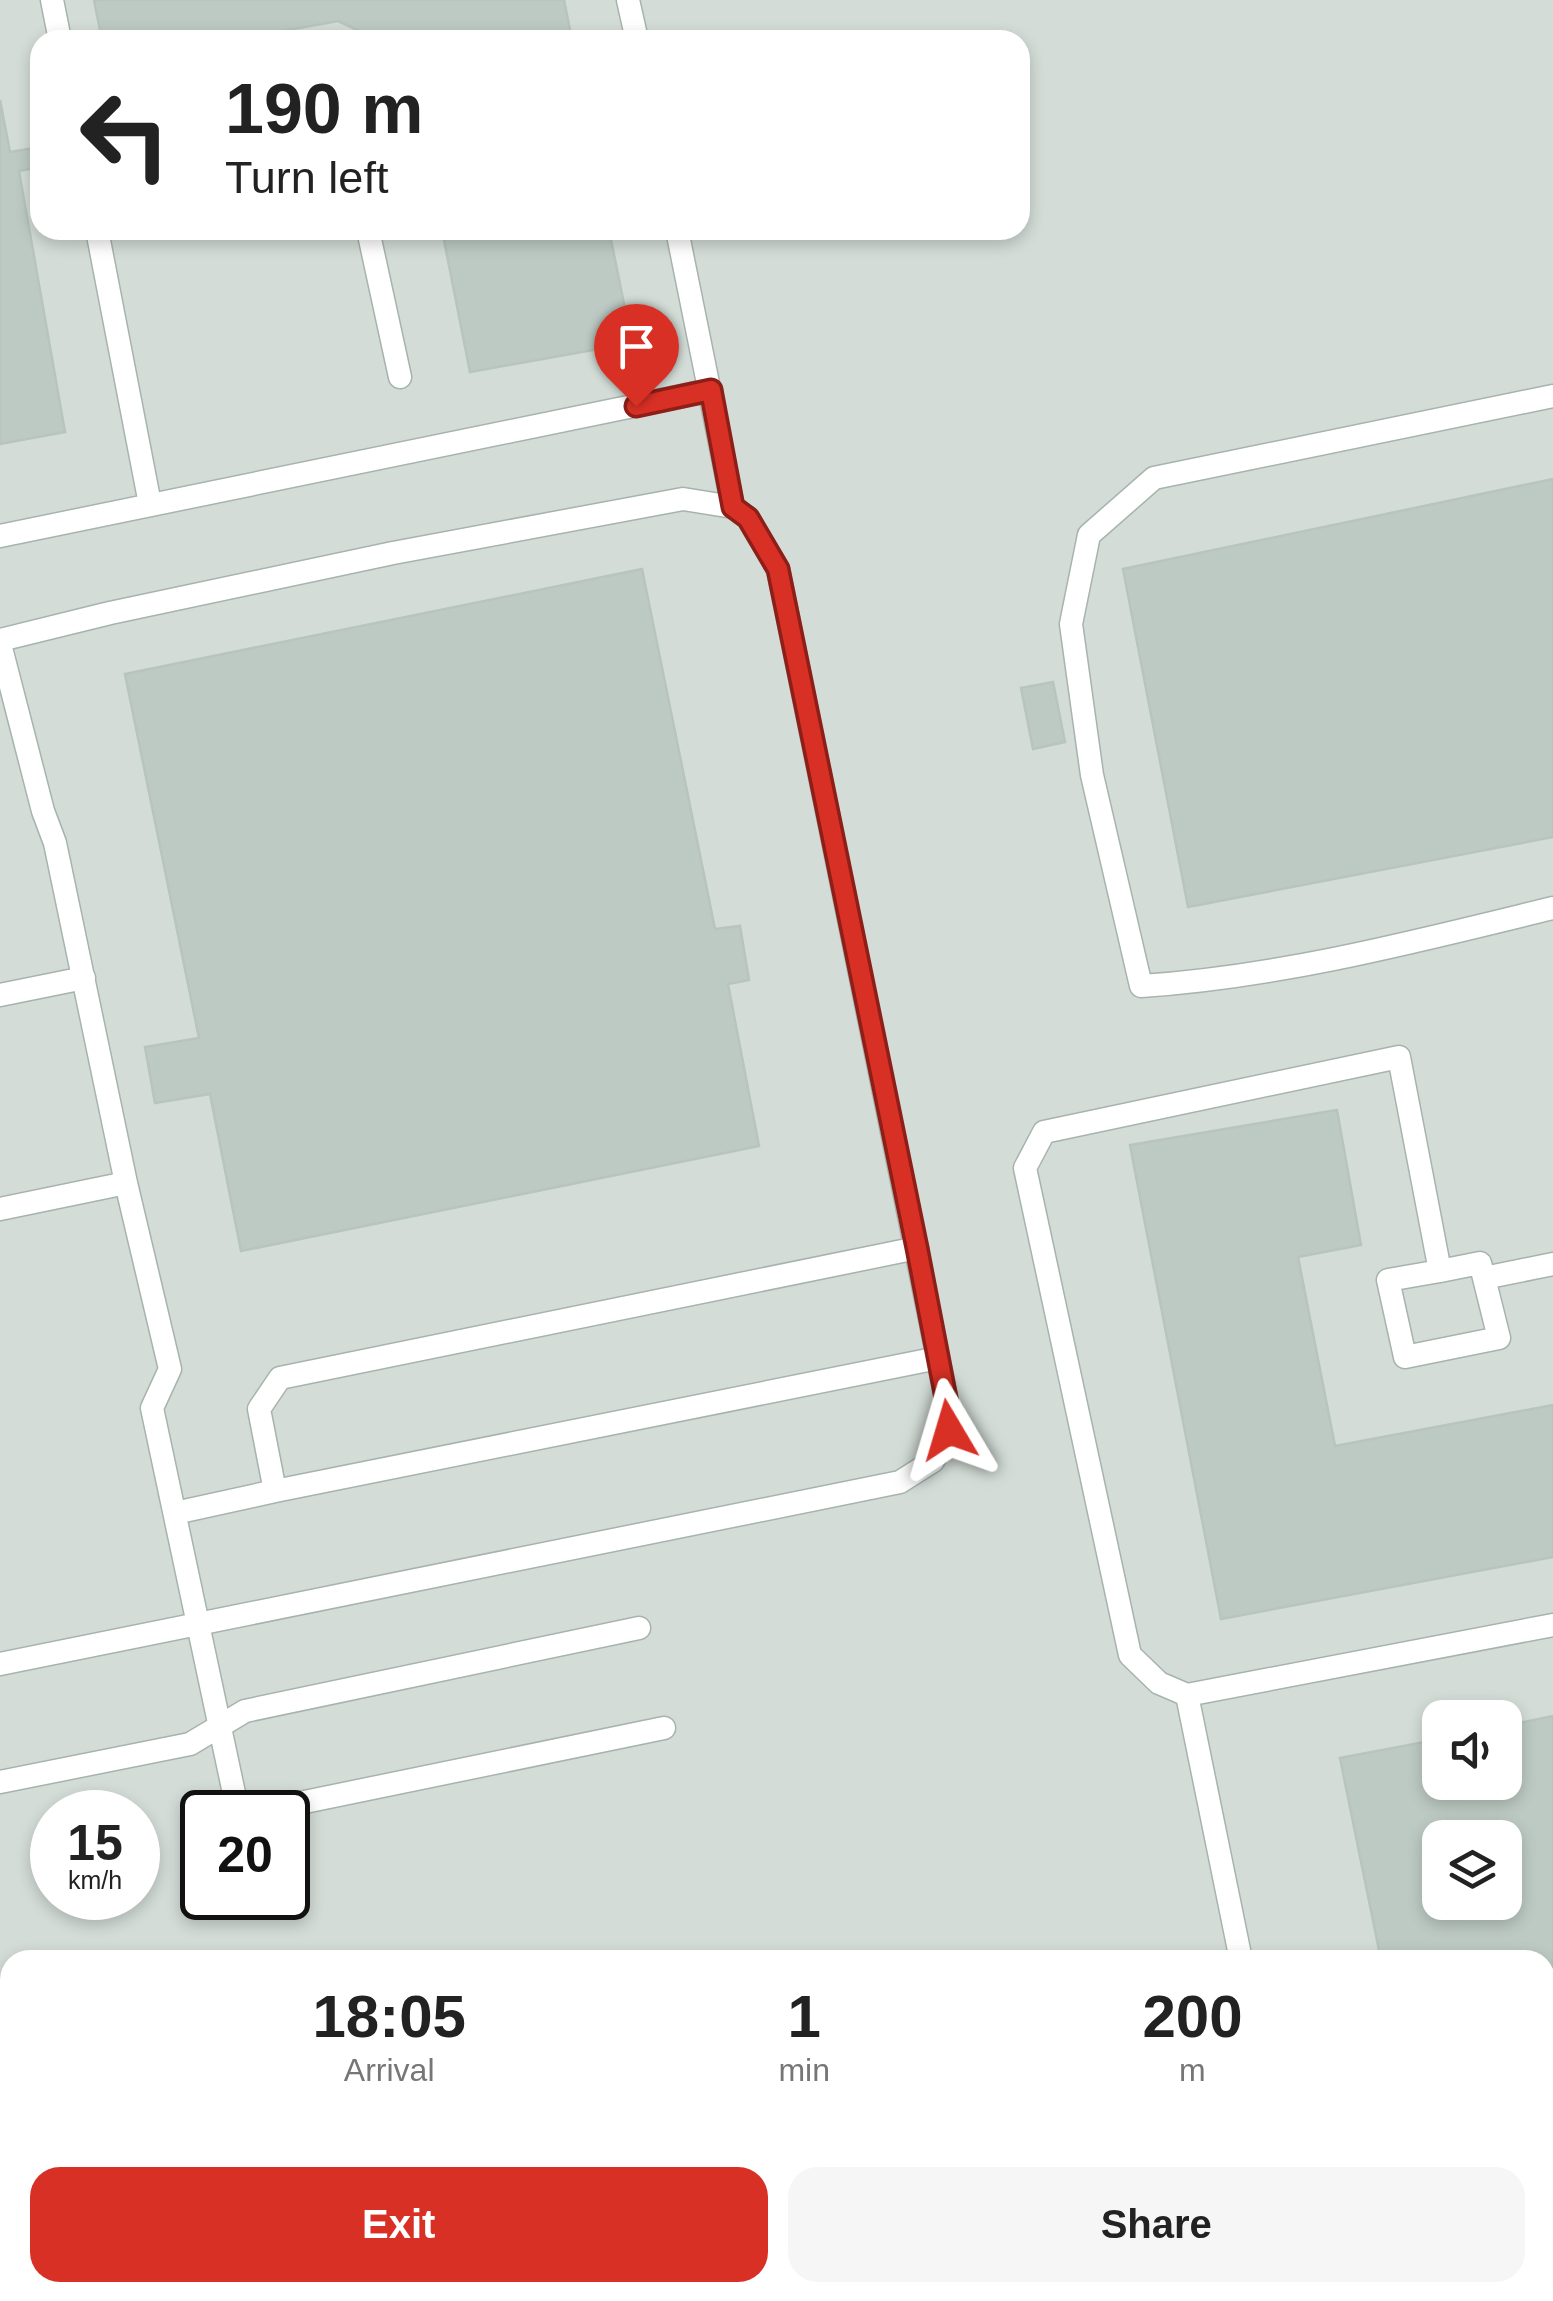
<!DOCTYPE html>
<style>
:root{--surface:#fff;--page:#f6f6f6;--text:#222;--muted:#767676;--accent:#d93025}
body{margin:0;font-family:Helvetica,sans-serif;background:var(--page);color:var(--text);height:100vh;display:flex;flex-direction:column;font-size:38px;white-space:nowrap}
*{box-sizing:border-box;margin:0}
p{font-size:32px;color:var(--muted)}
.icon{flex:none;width:55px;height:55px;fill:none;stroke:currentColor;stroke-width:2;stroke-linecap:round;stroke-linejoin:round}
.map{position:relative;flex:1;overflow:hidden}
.details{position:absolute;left:0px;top:1950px;width:1555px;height:352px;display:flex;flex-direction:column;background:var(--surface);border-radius:30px 30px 0 0;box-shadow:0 5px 15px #0003}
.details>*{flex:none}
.hud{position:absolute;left:30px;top:30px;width:1000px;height:210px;border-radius:30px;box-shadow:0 5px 15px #0003;background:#fff;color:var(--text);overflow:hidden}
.fabs{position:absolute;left:1422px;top:1700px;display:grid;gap:20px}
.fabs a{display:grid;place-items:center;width:100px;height:100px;border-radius:20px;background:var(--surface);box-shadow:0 5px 15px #0003;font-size:50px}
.speed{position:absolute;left:30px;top:1790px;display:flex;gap:20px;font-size:50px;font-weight:700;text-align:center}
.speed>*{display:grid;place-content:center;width:130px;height:130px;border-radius:50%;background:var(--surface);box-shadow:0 5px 15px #0003;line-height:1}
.speed small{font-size:25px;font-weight:400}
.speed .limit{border:5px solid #111;border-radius:15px;background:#fff;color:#111}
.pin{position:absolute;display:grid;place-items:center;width:85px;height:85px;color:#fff;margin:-102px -42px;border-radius:50% 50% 50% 0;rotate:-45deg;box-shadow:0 0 10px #0007}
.pin .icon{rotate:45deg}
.me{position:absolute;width:110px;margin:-55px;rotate:353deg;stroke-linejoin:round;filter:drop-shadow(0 0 8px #0008)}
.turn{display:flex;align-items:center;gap:35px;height:210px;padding:0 30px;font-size:45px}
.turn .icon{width:130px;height:130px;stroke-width:2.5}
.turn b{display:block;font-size:70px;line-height:85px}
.eta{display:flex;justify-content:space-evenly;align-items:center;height:170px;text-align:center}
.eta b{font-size:60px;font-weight:700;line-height:70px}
.primary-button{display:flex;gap:20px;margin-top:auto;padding:20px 30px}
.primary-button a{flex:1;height:115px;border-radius:30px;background:var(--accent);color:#fff;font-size:40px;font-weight:700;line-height:115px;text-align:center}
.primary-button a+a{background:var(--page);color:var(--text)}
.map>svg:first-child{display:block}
.built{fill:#d3dcd7;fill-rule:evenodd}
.building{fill:#bdcac3;stroke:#b7c5be;stroke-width:2.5;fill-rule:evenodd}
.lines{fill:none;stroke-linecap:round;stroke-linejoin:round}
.service-casing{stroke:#a7b4ae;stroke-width:25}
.service{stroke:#fff;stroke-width:22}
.route-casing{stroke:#8d1f18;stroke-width:25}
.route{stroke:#d93025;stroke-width:18}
</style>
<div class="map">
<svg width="1553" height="2301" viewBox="0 0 1553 2301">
<rect width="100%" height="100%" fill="#e4ece8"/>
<path class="built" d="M 0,0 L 1553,0 L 1553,2301 L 0,2301 ZM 40,40 L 1020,40 L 1020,230 L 40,230 ZM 1440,1718 L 1505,1718 L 1505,1782 L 1440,1782 ZM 52,1812 L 138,1812 L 138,1898 L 52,1898 ZM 202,1812 L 288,1812 L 288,1898 L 202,1898 ZM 1440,1838 L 1505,1838 L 1505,1902 L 1440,1902 ZM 10,1960 L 1545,1960 L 1545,2292 L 10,2292 Z"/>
<path class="building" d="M 94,0 L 564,0 L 572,40 L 379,40 L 338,21 L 233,40 L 102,40 Z
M 0,100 L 10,152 L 40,147 L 40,167 L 19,171 L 65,432 L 0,444 Z
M 442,230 L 609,230 L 632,343 L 470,372 Z
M 1553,479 L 1553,837 L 1188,907 L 1123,569 Z
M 642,569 L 715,929 L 740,926 L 749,980 L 728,984 L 759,1146 L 241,1251 L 210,1094 L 155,1103 L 145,1047 L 199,1038 L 125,674 Z
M 1053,682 L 1065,742 L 1033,749 L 1021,688 Z
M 1337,1110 L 1361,1245 L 1298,1257 L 1335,1446 L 1553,1405 L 1553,1557 L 1221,1619 L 1130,1145 Z
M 1553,1716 L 1553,2301 L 1449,2301 L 1447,2292 L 1545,2292 L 1545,1960 L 1381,1960 L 1340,1758 L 1440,1739 L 1440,1782 L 1505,1782 L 1505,1726 ZM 1440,1838 L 1505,1838 L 1505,1902 L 1440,1902 Z"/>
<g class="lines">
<g class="service-casing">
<path id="service" d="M 52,0 L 60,40
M 628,0 L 637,40
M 97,230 L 150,504
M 368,230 L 400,377
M 677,230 L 733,507
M 1553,396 L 1154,478 L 1089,535 L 1071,624 L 1092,775 L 1141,986 C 1280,977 1418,941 1553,908
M 0,536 L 711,390
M 0,640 L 110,613 L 393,553 L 683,499 L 733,507 L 748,518 L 778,569 L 946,1398 L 949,1430 L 933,1461 L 900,1482 L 0,1664
M 0,644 L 43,811 L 55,843 L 126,1183 L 170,1369 L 152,1408 L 238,1812
M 0,995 L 84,978
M 0,1209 L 126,1183
M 1440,1271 L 1480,1263 L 1484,1278
M 275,1491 L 938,1358
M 175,1513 L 275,1491 L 259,1409 L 280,1378 L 917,1248
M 1187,1695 L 1159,1683 L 1130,1655 L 1025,1168 L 1044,1132 L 1399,1057 L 1440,1271 L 1388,1280 L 1405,1357 L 1499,1338 L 1484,1278 L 1553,1264
M 0,1782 L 190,1744 L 245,1711 L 639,1628
M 256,1812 L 664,1728
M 1241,1960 L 1187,1695 L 1553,1625
M 1313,2292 L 1315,2301"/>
</g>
<use href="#service" class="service"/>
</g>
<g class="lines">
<g class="route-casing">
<path id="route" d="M 636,406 L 711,390 L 733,507 L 748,518 L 778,569 L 917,1248 L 946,1398 L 949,1430"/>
</g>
<use href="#route" class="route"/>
</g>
</svg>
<div class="fabs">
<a><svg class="icon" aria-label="sound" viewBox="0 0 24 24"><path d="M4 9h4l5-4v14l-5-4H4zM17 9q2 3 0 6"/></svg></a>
<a><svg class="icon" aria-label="layers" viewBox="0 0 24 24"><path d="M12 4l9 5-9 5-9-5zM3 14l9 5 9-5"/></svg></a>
</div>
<div class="speed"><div>15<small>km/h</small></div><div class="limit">20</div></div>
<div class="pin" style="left:636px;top:406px;background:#d93025"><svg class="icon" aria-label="arrive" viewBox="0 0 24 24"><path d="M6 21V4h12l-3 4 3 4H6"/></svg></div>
<svg class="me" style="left:949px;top:1430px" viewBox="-20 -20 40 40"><path d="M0-17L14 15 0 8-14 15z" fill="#d93025" stroke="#fff" stroke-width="4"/></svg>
<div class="hud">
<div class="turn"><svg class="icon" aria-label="left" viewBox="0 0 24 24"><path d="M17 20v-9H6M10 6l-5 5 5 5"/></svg><div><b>190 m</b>Turn left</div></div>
</div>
<section class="details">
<div class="eta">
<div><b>18:05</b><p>Arrival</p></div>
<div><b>1</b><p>min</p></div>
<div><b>200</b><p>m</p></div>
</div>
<div class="primary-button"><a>Exit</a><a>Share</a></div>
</section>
</div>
